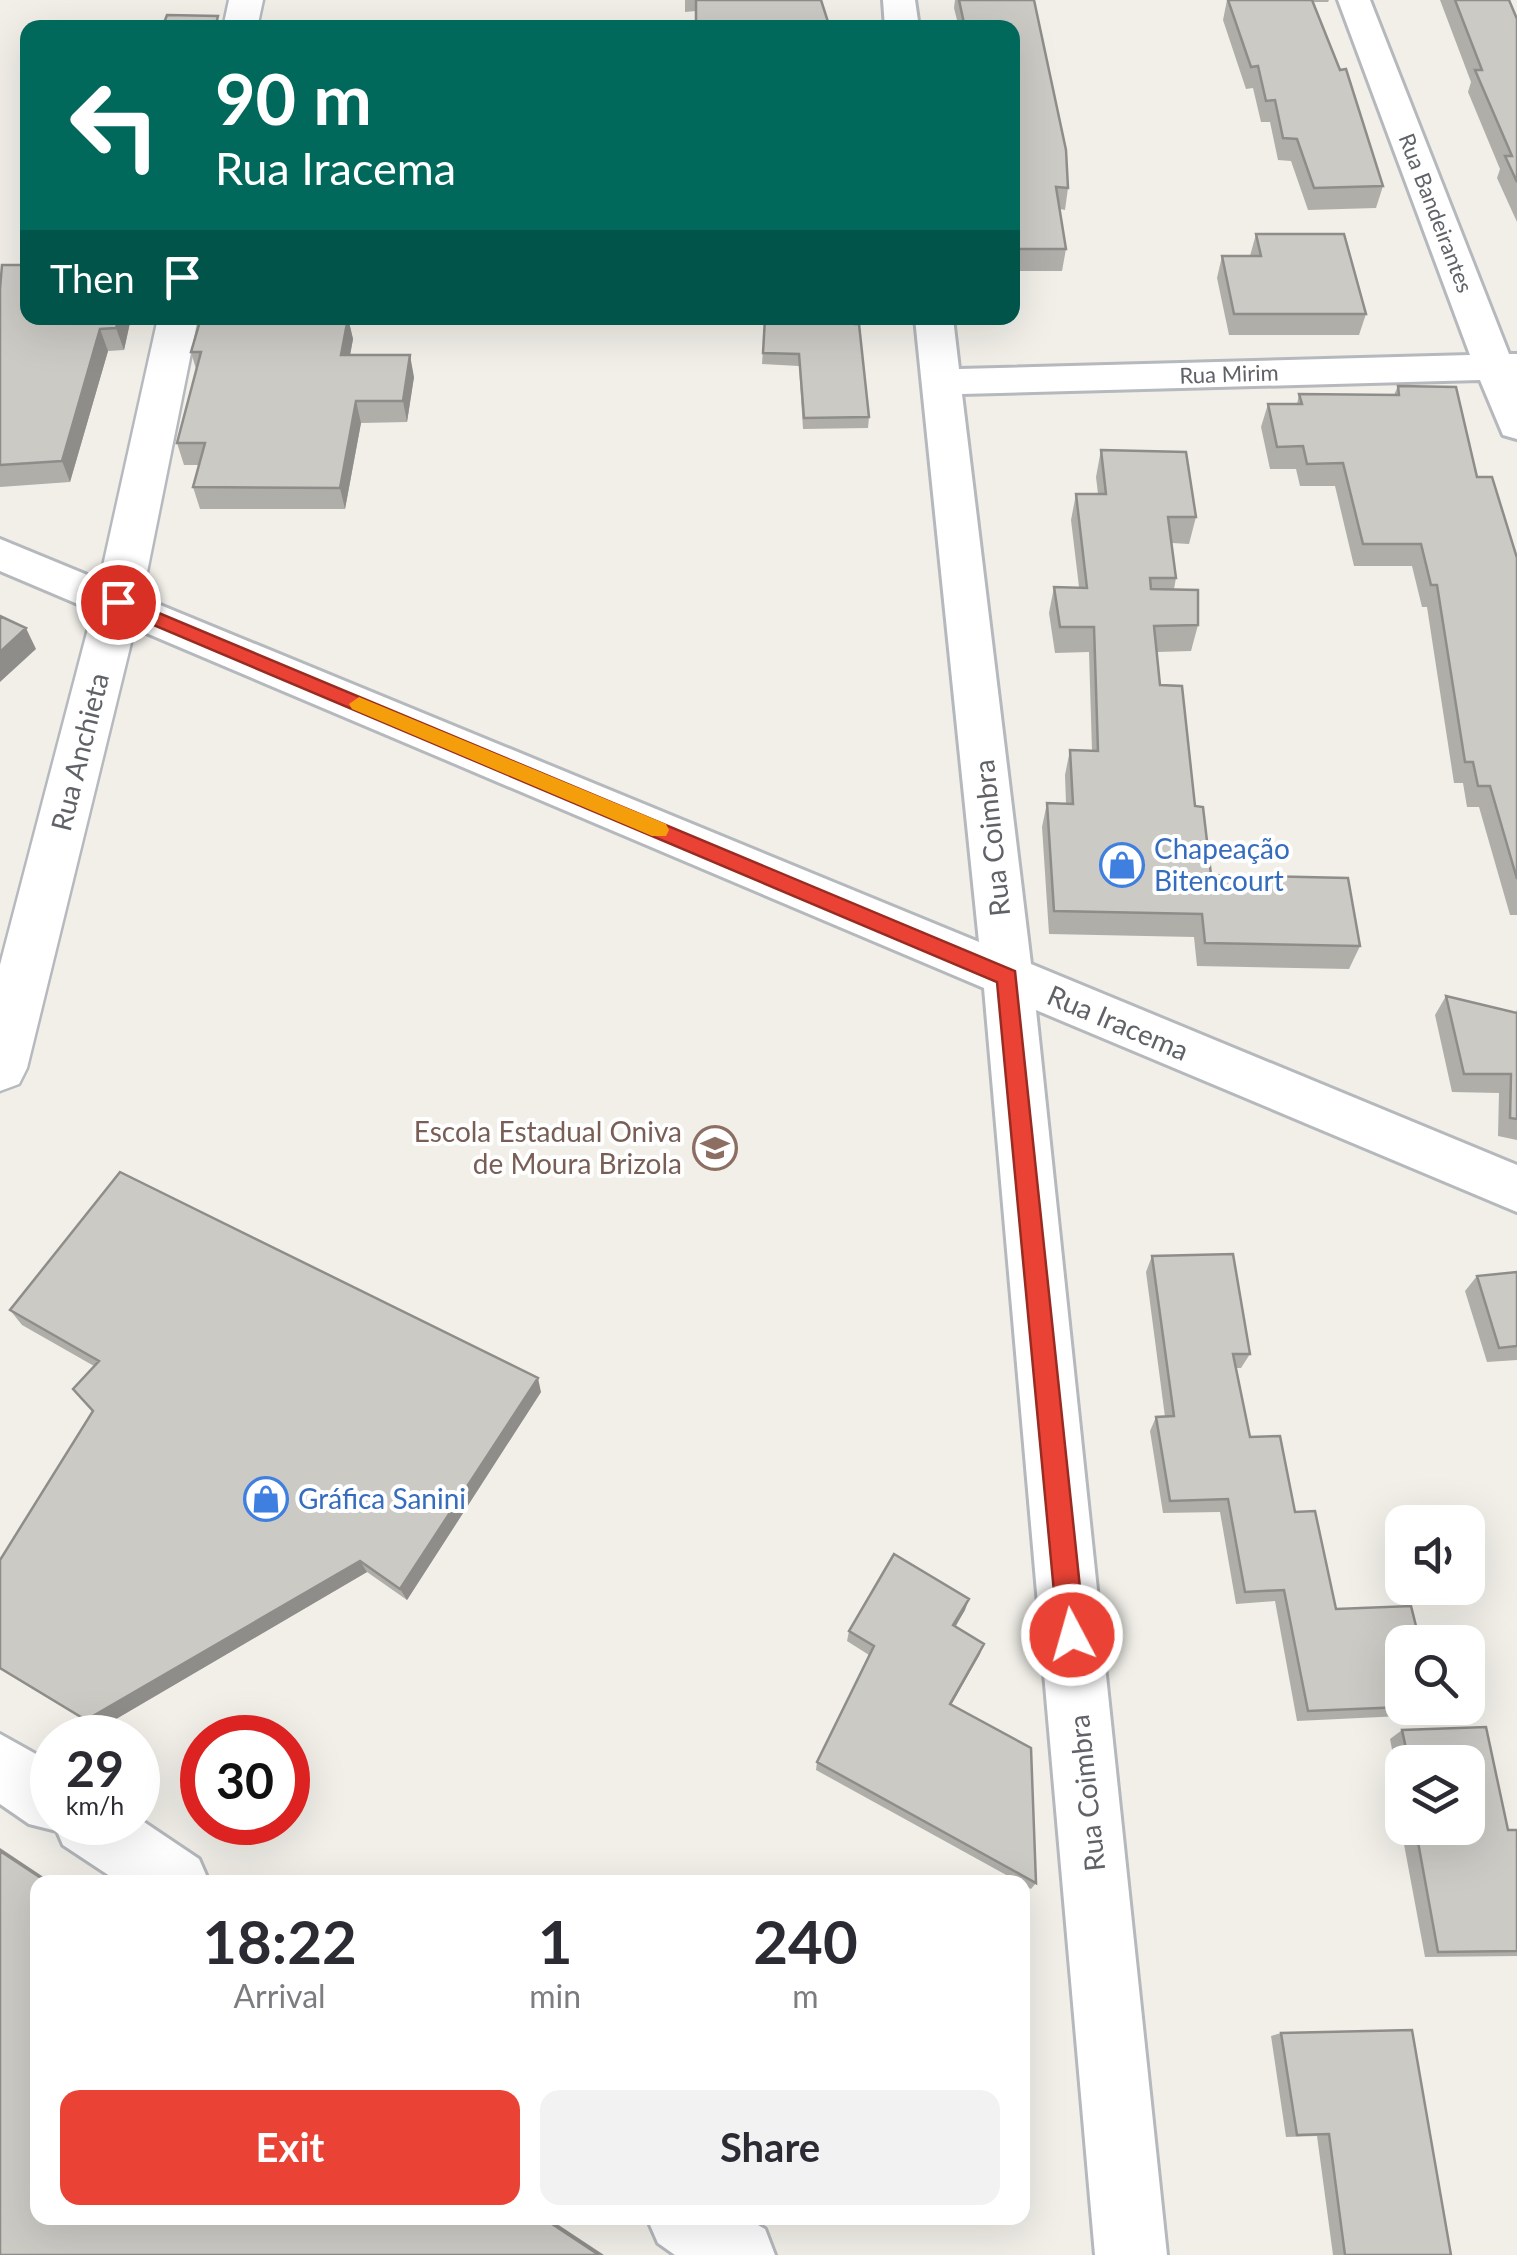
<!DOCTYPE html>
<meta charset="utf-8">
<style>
:root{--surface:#fff;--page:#f2f2f3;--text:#2b2b33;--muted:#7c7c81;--accent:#ea4335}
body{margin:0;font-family:Lato,sans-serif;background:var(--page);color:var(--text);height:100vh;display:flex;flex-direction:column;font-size:38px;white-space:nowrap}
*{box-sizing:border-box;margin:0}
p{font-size:32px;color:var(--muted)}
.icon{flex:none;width:55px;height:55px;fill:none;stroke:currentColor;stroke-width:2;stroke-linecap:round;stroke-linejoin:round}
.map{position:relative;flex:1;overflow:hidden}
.drawer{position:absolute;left:30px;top:1875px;width:1000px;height:350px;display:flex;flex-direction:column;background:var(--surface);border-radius:20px;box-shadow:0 10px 40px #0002}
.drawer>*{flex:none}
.top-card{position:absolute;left:20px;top:20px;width:1000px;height:305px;border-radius:20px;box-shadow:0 10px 40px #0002;background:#00695c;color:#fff;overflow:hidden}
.tools{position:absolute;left:1385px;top:1505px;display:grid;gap:20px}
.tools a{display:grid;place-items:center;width:100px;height:100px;border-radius:20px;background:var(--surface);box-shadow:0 10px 40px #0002;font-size:50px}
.speed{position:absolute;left:30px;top:1715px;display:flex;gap:20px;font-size:50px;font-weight:700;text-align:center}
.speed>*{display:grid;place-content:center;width:130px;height:130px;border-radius:50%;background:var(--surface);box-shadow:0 10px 40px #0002;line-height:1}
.speed small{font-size:25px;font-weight:400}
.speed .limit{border:15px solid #d22;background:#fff;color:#111}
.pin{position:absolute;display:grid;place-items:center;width:85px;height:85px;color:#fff;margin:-42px;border:5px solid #fff;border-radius:50%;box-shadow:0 2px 10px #0007}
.me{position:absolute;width:110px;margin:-55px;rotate:354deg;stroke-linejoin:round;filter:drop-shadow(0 0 8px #0008)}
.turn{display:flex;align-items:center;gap:35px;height:210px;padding:0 30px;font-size:45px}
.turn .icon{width:130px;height:130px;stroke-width:2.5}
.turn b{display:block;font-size:70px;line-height:85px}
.then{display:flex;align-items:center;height:95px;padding:0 30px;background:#0003;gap:20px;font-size:38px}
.eta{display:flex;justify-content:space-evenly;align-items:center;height:170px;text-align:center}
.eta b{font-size:60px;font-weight:700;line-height:70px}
.cta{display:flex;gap:20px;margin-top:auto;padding:20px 30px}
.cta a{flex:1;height:115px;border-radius:20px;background:var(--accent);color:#fff;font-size:40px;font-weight:700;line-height:115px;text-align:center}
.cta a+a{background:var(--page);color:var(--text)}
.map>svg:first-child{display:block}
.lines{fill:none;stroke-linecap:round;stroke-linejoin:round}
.minor-casing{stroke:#b5b8bc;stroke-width:6}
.secondary-casing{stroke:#b6babf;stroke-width:5}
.minor{fill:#fff;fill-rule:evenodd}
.secondary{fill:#fff;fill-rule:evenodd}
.wall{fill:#afaea9}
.shaded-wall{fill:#8f8d8a}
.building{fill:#cccac5;stroke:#8f8d8a;stroke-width:2.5}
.route{fill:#ea4335;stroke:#982c22;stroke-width:2.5}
.slow{fill:#f59e0b}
.labels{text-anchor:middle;stroke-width:8;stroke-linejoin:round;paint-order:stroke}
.far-street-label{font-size:22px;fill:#5f6368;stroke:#fff}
.street-label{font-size:28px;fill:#5f6368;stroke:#fff}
.shop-label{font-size:28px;fill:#366cbe;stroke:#fff;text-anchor:start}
.education-label{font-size:28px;fill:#785e54;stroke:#fff;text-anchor:end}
</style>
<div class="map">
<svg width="1517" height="2255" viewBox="0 0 1517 2255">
<rect width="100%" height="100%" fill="#f1efe8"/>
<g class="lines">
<g class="minor-casing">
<path id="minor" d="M 883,0 L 915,0 L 919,28 L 885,28 Z
M 1338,0 L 1370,0 L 1509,354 L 1517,354 L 1517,439 L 1503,435 L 1480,380 L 962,394 L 1031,964 L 1517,1165 L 1517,1212 L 1036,1010 L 1167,2255 L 1095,2255 L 984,988 L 0,571 L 0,539 L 979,942 L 915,318 L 953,318 L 959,369 L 1470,355 Z
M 0,1734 L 52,1763 L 52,1822 L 138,1822 L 138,1818 L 199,1859 L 209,1882 L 119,1882 L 63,1845 L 57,1831 L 29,1824 L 0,1804 Z
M 647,2218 L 746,2218 L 765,2229 L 775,2255 L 675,2255 L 658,2243 Z"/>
</g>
<g class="secondary-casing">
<path id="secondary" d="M 229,0 L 263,0 L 257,28 L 223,28 Z
M 158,318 L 198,318 L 141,602 L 27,1068 L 19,1084 L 0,1091 L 0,965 L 95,602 Z"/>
</g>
<use href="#minor" class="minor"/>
<use href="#secondary" class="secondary"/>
</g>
<path class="wall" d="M 685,0 L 821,0 L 830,28 L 696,28 L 696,11 L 685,12 Z
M 955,0 L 1034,0 L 1068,188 L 1065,210 L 1060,209 L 1066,249 L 1062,271 L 1012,271 L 1012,28 L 959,28 L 954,8 Z
M 1227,0 L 1329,0 L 1328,2 L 1313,2 L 1383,186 L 1376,208 L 1308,210 L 1291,161 L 1278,160 L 1270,122 L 1261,122 L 1253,88 L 1246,89 L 1223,20 Z
M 1440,0 L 1509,0 L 1517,19 L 1517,222 L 1497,178 L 1500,169 L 1468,92 L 1471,82 Z
M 1256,234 L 1366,314 L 1359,335 L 1229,335 L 1217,278 L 1222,256 L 1250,256 Z
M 0,289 L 131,318 L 124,350 L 108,351 L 70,482 L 0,487 Z
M 348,318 L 353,339 L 350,355 L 414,377 L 407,422 L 361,423 L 345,509 L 200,509 L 193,487 L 199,465 L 184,465 L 177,443 L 196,369 L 191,352 Z
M 765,318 L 869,417 L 868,428 L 803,429 L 799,366 L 762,364 Z
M 1398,386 L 1477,477 L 1517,558 L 1517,915 L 1510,915 L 1479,807 L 1467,807 L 1463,783 L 1454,783 L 1427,607 L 1422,607 L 1412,566 L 1354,566 L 1335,486 L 1300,486 L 1296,469 L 1270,469 L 1261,427 L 1268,404 L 1297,404 L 1299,394 L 1394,395 Z
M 1101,450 L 1196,517 L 1189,544 L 1172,543 L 1176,578 L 1174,589 L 1198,625 L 1191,651 L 1157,652 L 1160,685 L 1195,806 L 1211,875 L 1360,946 L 1349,969 L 1197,966 L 1194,937 L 1049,934 L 1042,827 L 1047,803 L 1066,803 L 1065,775 L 1070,750 L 1092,751 L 1089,652 L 1055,653 L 1049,613 L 1054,587 L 1079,587 L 1071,520 L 1076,494 L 1098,494 L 1096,477 Z
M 1446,996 L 1516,1013 L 1517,1009 L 1517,1140 L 1498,1136 L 1499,1093 L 1452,1092 L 1435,1015 Z
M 1152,1256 L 1250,1354 L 1241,1368 L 1236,1368 L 1250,1437 L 1295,1512 L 1336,1609 L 1402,1708 L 1432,1708 L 1422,1715 L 1297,1721 L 1275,1601 L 1236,1604 L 1220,1512 L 1163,1513 L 1150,1431 L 1156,1417 L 1165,1417 L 1146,1272 Z
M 1517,1272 L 1517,1360 L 1487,1362 L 1465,1291 L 1477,1276 Z
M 10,1310 L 541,1392 L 407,1600 L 367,1572 L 99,1729 L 0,1669 L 0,1560 L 93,1412 L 94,1366 L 22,1325 Z
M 965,1610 L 955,1626 L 980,1654 L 951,1705 L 1036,1883 L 1031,1889 L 1022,1884 L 1022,1882 L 1019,1882 L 816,1770 L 817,1762 L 869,1655 L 847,1641 L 849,1631 Z
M 1486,1727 L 1508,1830 L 1517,1830 L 1517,1956 L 1425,1957 L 1403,1839 L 1409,1835 L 1408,1828 L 1468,1828 L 1468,1762 L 1402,1762 L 1402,1800 L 1390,1739 L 1402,1730 Z
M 1281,2033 L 1451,2255 L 1333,2255 L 1317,2136 L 1286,2137 L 1271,2036 Z"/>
<path class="shaded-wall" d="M 119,318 L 131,318 L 124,350 L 116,328 Z
M 348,318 L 353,339 L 346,377 L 341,355 Z
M 100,329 L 108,351 L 70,482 L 62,461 Z
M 410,355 L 414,377 L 407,422 L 403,401 Z
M 356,401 L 361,423 L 345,509 L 340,488 Z
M 26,628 L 36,649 L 0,682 L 0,652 Z
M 538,1378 L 541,1392 L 407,1600 L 400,1589 Z
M 360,1561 L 367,1572 L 99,1729 L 86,1720 Z
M 969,1599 L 965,1610 L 950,1636 L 953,1625 Z
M 984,1644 L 980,1654 L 946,1714 L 950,1704 Z
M 0,1848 L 51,1882 L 47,1882 L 0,1851 Z
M 543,2218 L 548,2218 L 604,2255 L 599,2255 Z"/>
<path class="building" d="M 696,0 L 821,0 L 830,28 L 703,28 L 703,23 L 696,23 Z
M 959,0 L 1034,0 L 1066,150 L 1068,188 L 1056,187 L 1066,249 L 1012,249 L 1012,28 L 965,28 Z
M 1228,0 L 1312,0 L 1340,70 L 1346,69 L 1383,186 L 1314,188 L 1297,139 L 1283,138 L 1275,100 L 1266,101 L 1258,66 L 1251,67 Z
M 1455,0 L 1509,0 L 1517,19 L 1517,182 L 1505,156 L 1512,156 L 1475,70 L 1482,70 Z
M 167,15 L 218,16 L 215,28 L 162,28 Z
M 1256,234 L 1344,234 L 1366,314 L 1234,314 L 1222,256 L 1261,256 Z
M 2,265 L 28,265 L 28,318 L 119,318 L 116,328 L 100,329 L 62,461 L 0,465 L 0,289 Z
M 201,318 L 348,318 L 341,355 L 410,355 L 403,401 L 356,401 L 340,488 L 193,487 L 205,443 L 177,443 L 201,352 L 191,352 Z
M 765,318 L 854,318 L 855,324 L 859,324 L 869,417 L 804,418 L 799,354 L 763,353 Z
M 1398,386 L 1456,387 L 1477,477 L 1492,477 L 1517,558 L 1517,879 L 1490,786 L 1478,786 L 1473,762 L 1465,762 L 1437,585 L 1431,585 L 1421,544 L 1363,544 L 1343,463 L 1307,464 L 1303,446 L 1277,447 L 1268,404 L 1302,404 L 1299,394 L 1399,395 Z
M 1101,450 L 1186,452 L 1196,517 L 1168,517 L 1176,578 L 1150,578 L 1151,589 L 1198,590 L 1198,625 L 1154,626 L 1160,685 L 1182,686 L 1195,806 L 1203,807 L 1211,875 L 1348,878 L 1360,946 L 1205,943 L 1202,914 L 1054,911 L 1047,803 L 1073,804 L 1070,750 L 1098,751 L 1094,627 L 1060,627 L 1054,587 L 1087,588 L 1076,494 L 1106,494 Z
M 0,616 L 26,628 L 0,652 Z
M 1446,996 L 1517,1013 L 1517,1119 L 1510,1118 L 1511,1074 L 1464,1074 Z
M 120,1172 L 538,1378 L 400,1589 L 360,1561 L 86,1720 L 0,1668 L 0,1560 L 93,1411 L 73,1389 L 99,1361 L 10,1310 Z
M 1233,1254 L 1250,1354 L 1233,1354 L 1250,1437 L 1280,1436 L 1295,1512 L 1315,1511 L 1336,1609 L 1411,1606 L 1420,1642 L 1402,1642 L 1402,1707 L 1308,1711 L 1284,1590 L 1245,1592 L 1228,1499 L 1170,1501 L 1156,1417 L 1174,1416 L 1152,1256 Z
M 1517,1272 L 1517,1346 L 1499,1348 L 1477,1276 Z
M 894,1554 L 969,1599 L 953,1625 L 984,1644 L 950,1704 L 1031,1748 L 1036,1883 L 817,1762 L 874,1646 L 849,1631 Z
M 1486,1727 L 1508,1830 L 1517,1830 L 1517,1951 L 1438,1952 L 1416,1831 L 1423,1831 L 1422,1828 L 1468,1828 L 1468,1762 L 1409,1762 L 1402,1730 Z
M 0,1851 L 47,1882 L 38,1882 L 38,2218 L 543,2218 L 599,2255 L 0,2255 Z
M 1412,2030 L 1451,2255 L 1345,2255 L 1329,2134 L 1297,2135 L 1281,2033 Z"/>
<path class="route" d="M 118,596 L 1015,971 L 1085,1635 L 1081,1645 L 1072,1649 L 1062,1645 L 1058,1635 L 997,982 L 111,607 L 108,602 Z"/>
<path class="slow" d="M 359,697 L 666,824 L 669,830 L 666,836 L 652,836 L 352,709 L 349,704 Z"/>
<defs>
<g id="shop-ring" transform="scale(2.25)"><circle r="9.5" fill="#fff" stroke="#3f7fe0" stroke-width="1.5"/><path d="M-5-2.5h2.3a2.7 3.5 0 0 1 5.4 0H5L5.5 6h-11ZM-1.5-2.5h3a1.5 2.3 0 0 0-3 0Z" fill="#3f7fe0"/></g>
<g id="school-ring" transform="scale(2.25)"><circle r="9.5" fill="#fff" stroke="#8d6e63" stroke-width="1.5"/><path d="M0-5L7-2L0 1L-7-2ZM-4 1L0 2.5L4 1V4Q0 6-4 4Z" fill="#8d6e63"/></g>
</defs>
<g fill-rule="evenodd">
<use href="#shop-ring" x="1122" y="865"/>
<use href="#school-ring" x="715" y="1148"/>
<use href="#shop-ring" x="266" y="1499"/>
</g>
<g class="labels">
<g class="far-street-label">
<text transform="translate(1436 213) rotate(69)" y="8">Rua Bandeirantes</text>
<text transform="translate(1229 374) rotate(-2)" y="8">Rua Mirim</text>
</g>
<g class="street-label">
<text transform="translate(80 752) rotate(-76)" y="10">Rua Anchieta</text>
<text transform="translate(992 838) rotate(-96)" y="10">Rua Coimbra</text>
<text transform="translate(1118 1023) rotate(23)" y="10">Rua Iracema</text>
<text transform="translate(1087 1793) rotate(-96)" y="10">Rua Coimbra</text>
</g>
<g class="shop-label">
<text x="1154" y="859">Chapeação<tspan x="1154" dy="32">Bitencourt</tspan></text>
<text x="298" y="1509">Gráfica Sanini</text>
</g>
<g class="education-label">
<text x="682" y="1142">Escola Estadual Oniva<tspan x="682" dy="32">de Moura Brizola</tspan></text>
</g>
</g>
</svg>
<div class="tools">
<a><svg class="icon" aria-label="sound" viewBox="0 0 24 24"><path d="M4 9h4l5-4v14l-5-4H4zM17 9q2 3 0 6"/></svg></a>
<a><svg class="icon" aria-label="search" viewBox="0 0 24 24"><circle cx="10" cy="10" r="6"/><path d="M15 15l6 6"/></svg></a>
<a><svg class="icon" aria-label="layers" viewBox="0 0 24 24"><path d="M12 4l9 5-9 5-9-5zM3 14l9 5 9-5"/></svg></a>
</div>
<div class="speed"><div>29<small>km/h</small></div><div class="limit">30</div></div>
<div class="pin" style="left:118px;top:602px;background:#d93025"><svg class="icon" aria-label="arrive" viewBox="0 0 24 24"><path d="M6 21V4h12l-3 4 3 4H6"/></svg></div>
<svg class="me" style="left:1072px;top:1635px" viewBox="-20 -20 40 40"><circle r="17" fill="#ea4335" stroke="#fff" stroke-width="3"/><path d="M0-11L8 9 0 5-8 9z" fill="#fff"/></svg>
<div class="top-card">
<div class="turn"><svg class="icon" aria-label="left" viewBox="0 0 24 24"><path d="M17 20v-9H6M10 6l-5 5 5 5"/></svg><div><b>90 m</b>Rua Iracema</div></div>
<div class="then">Then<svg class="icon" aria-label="arrive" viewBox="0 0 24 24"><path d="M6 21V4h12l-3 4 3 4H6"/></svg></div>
</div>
<section class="drawer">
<div class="eta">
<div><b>18:22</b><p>Arrival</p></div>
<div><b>1</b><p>min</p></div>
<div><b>240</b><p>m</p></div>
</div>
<div class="cta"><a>Exit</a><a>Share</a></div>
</section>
</div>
